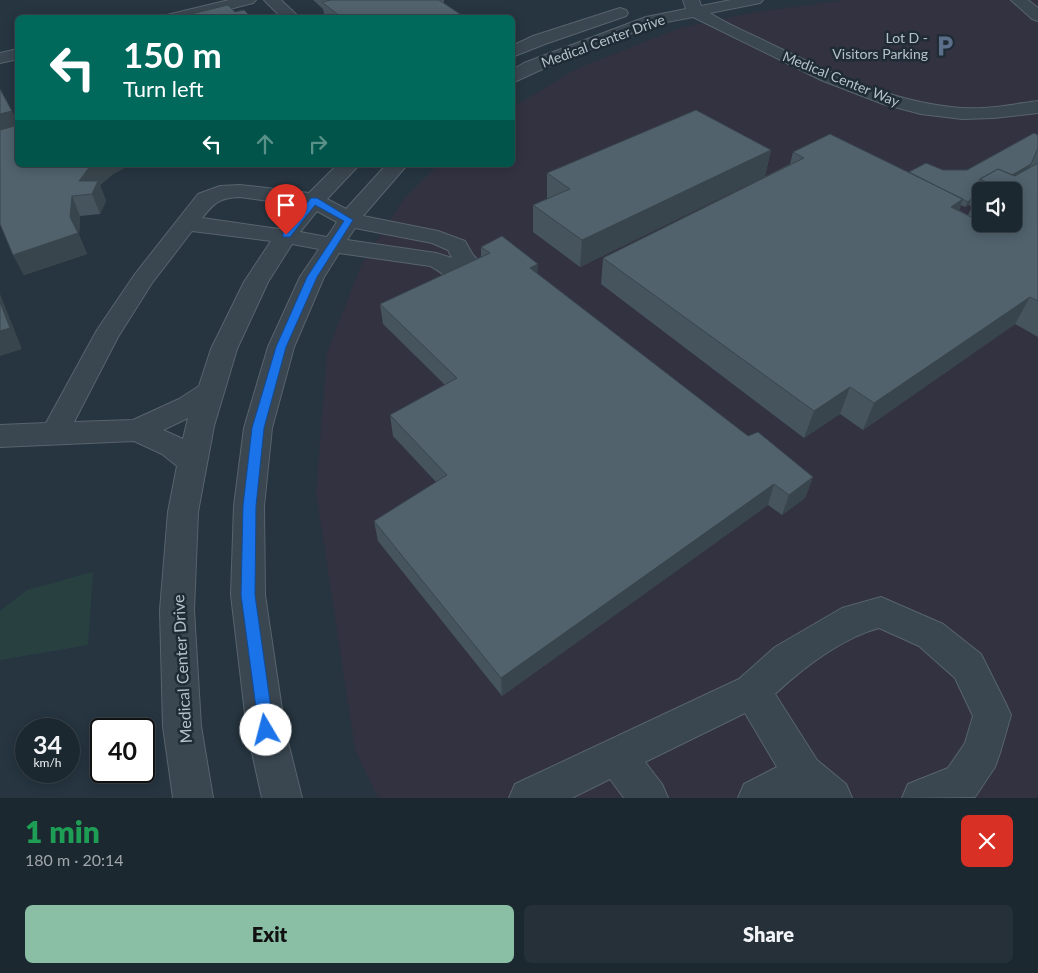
<!DOCTYPE html>
<meta charset="utf-8">
<style>
:root{--surface:#1c2830;--page:#253038;--text:#f1f3f6;--muted:#a0a6ab;--line:#3a444c;--accent:#8abfa5}
body{margin:0;font-family:Lato,sans-serif;background:var(--page);color:var(--text);height:100vh;display:flex;flex-direction:column;font-size:19px;white-space:nowrap}
*{box-sizing:border-box;margin:0}
p{font-size:16px;color:var(--muted)}
.icon{flex:none;width:28px;height:28px;fill:none;stroke:currentColor;stroke-width:2;stroke-linecap:round;stroke-linejoin:round}
.map{position:relative;height:798px;overflow:hidden}
.side{display:flex;flex-direction:column;background:var(--surface);flex:1}
.side>*{flex:none}
.hud{position:absolute;left:15px;top:15px;width:500px;height:152px;border-radius:8px;box-shadow:0 2px 12px #0003,0 0 0 1px var(--line);background:#00695c;color:#fff;overflow:hidden}
.tools{position:absolute;left:972px;top:182px;display:grid;gap:10px}
.tools a{display:grid;place-items:center;width:50px;height:50px;border-radius:8px;background:var(--surface);box-shadow:0 2px 12px #0003,0 0 0 1px var(--line);font-size:25px}
.speed{position:absolute;left:15px;top:718px;display:flex;gap:10px;font-size:25px;font-weight:700;text-align:center}
.speed>*{display:grid;place-content:center;width:65px;height:65px;border-radius:50%;background:var(--surface);box-shadow:0 2px 12px #0003,0 0 0 1px var(--line);line-height:1}
.speed small{font-size:12px;font-weight:400}
.speed .limit{border:2px solid #111;border-radius:8px;background:#fff;color:#111}
.pin{position:absolute;display:grid;place-items:center;width:42px;height:42px;color:#fff;margin:-51px -21px;border-radius:50% 50% 50% 0;rotate:-45deg;box-shadow:0 0 5px #0007}
.pin .icon{rotate:45deg}
.me{position:absolute;width:55px;margin:-28px;rotate:352deg;stroke-linejoin:round;filter:drop-shadow(0 0 4px #0008)}
.turn{display:flex;align-items:center;gap:18px;height:105px;padding:0 25px;font-size:22px}
.turn .icon{width:65px;height:65px;stroke-width:2.5}
.turn b{display:block;font-size:35px;line-height:42px}
.lanes{display:flex;align-items:center;height:48px;padding:0 25px;background:#0003;justify-content:center;gap:25px;direction:ltr}
.lanes .off{opacity:.35}
.round{display:grid;place-items:center;flex:none;width:52px;height:52px;border-radius:8px;background:var(--page)}
.head{display:flex;align-items:center;justify-content:space-between;height:85px;padding:0 25px}
h1{font-size:30px;font-weight:800;line-height:38px;color:#1e9e55}
.primary-button{display:flex;gap:10px;margin-top:auto;padding:10px 25px}
.primary-button a{flex:1;height:58px;border-radius:8px;background:var(--accent);color:#111;font-size:20px;font-weight:800;line-height:58px;text-align:center}
.primary-button a+a{background:var(--page);color:var(--text)}
.map>svg:first-child{display:block}
.medical{fill:#323241;fill-rule:evenodd}
.green{fill:#284140}
.lines{fill:none;stroke-linecap:round;stroke-linejoin:round}
.minor-casing{stroke:#58646d;stroke-width:2}
.minor{fill:#3a4650;fill-rule:evenodd}
.wall{fill:#46545e;fill-rule:evenodd}
.shaded-wall{fill:#39454c}
.building{fill:#51626d;stroke:#39454c}
.route{fill:#1a73e8;stroke:#114b97}
.labels{text-anchor:middle;stroke-width:5;stroke-linejoin:round;paint-order:stroke}
.far-poi-label{font-size:14px;fill:#b6c1ca;stroke:#1f2b35;text-anchor:end}
.far-street-label{font-size:14px;fill:#b6c1ca;stroke:#1f2b35}
.street-label{font-size:16px;fill:#b6c1ca;stroke:#1f2b35}
</style>
<div class="map">
<svg width="1038" height="798" viewBox="0 0 1038 798">
<rect width="100%" height="100%" fill="#263540"/>
<path class="medical" d="M 846,0 L 1038,0 L 1038,798 L 378,798 L 355,750 L 316,492 L 327,352 L 362,263 L 403,200 L 438,165 L 512,165 L 513,107 L 576,69 L 679,28 L 762,11 ZM 981,191 L 1014,191 L 1014,224 L 981,224 Z"/>
<path class="green" d="M 93,572 L 88,645 L 0,660 L 0,611 L 27,590 Z"/>
<g class="lines">
<g class="minor-casing">
<path id="minor" d="M 229,0 L 256,0 L 253,3 L 195,18 L 165,18 L 167,15 Z
M 264,0 L 281,0 L 300,18 L 282,18 Z
M 683,0 L 699,0 L 701,6 L 731,0 L 763,0 L 760,3 L 710,13 C 730,26 754,35 775,46 C 831,73 888,100 951,107 C 980,111 1009,105 1038,101 L 1038,113 L 994,118 L 962,119 L 921,114 L 883,104 L 821,80 L 693,17 L 656,24 L 571,56 L 512,83 L 512,70 L 524,63 L 646,17 L 686,9 Z
M 1011,0 L 1028,0 L 1038,8 L 1038,21 L 1032,19 Z
M 620,8 L 626,10 L 628,13 L 626,16 L 545,44 L 512,57 L 512,46 L 533,36 Z
M 18,49 L 18,59 L 0,63 L 0,53 Z
M 337,165 L 359,165 L 327,199 L 346,209 L 386,165 L 407,165 L 363,216 L 438,231 L 465,241 L 473,255 L 495,278 L 491,283 L 482,285 L 479,288 C 460,293 447,274 430,266 L 339,253 L 324,277 L 294,347 L 272,428 L 264,506 L 265,595 L 285,730 L 302,798 L 262,798 L 247,730 L 231,595 L 234,506 L 244,428 L 268,347 L 300,277 L 319,249 L 292,244 L 268,282 L 237,349 L 214,426 L 198,512 L 194,610 L 201,726 L 213,798 L 173,798 L 163,726 L 160,610 L 168,512 L 177,466 L 162,454 L 134,441 L 0,447 L 0,425 L 46,423 L 97,330 L 135,274 L 198,194 L 220,186 L 240,185 L 309,193 ZM 240,197 L 299,205 L 279,229 L 202,218 C 215,202 219,198 240,197 ZM 317,211 L 337,222 L 327,237 L 300,232 ZM 355,228 L 432,243 L 448,250 L 452,258 L 436,253 L 347,240 ZM 192,231 L 271,241 L 244,282 L 211,349 L 199,386 L 179,399 L 133,420 L 74,422 L 118,337 L 152,283 ZM 188,418 L 183,439 L 163,430 Z
M 881,597 L 943,624 L 981,654 L 1005,702 L 1011,715 L 1000,753 L 995,767 L 975,797 L 902,798 L 908,784 L 948,768 L 965,743 L 973,716 L 955,678 L 919,646 L 879,628 C 842,638 803,668 775,694 L 817,760 L 846,784 L 852,798 L 738,798 L 744,784 L 777,767 L 745,713 L 645,762 L 662,784 L 668,798 L 624,798 L 610,779 L 572,798 L 509,798 L 515,784 L 739,679 L 775,647 L 842,608 Z"/>
</g>
<use href="#minor" class="minor"/>
</g>
<path class="wall" d="M 313,0 L 444,0 L 444,3 L 463,18 L 325,18 L 323,9 Z
M 1038,135 L 1038,337 L 1015,324 L 863,430 L 840,414 L 804,438 L 601,284 L 603,258 L 790,164 L 793,152 L 908,173 L 909,172 L 943,170 L 967,170 ZM 981,191 L 1014,191 L 1014,224 L 981,224 ZM 961,205 L 965,207 L 969,205 L 972,207 L 968,215 L 959,210 Z
M 771,150 L 765,176 L 580,267 L 533,232 L 533,205 L 547,199 L 547,173 Z
M 18,165 L 112,175 L 100,185 L 106,201 L 100,214 L 80,216 L 79,235 L 87,254 L 24,275 L 13,255 Z
M 481,247 L 537,273 L 748,436 L 813,477 L 805,498 L 782,515 L 768,505 L 502,696 L 378,541 L 374,521 L 436,482 L 393,436 L 390,415 L 445,385 L 383,324 L 380,304 L 481,257 Z"/>
<path class="shaded-wall" d="M 12,111 L 18,123 L 18,131 L 0,135 L 0,114 Z
M 771,150 L 765,176 L 580,267 L 582,240 Z
M 1031,164 L 1028,170 L 996,187 L 994,186 Z
M 93,165 L 130,165 L 112,175 L 100,185 L 106,201 L 100,214 L 92,194 L 79,181 L 88,169 Z
M 72,196 L 80,216 L 79,235 L 87,254 L 24,275 L 13,255 L 70,217 Z
M 963,199 L 952,226 L 951,207 Z
M 971,199 L 969,205 L 965,207 L 968,202 Z
M 538,264 L 537,285 L 530,268 Z
M 0,294 L 22,349 L 0,356 Z
M 1030,297 L 1015,324 L 863,430 L 874,403 Z
M 850,387 L 840,414 L 804,438 L 814,411 Z
M 813,477 L 805,498 L 782,515 L 789,495 Z
M 774,484 L 768,505 L 502,696 L 501,678 Z"/>
<path class="building" d="M 331,0 L 439,0 L 463,16 L 456,18 L 342,18 L 322,2 Z
M 228,5 L 235,12 L 244,10 L 252,18 L 175,18 Z
M 0,89 L 12,111 L 0,114 Z
M 696,110 L 771,150 L 582,240 L 533,205 L 570,189 L 547,173 Z
M 18,125 L 18,165 L 93,165 L 88,169 L 79,181 L 98,181 L 92,194 L 72,196 L 70,217 L 78,233 L 13,255 L 0,224 L 0,130 Z
M 1034,133 L 1038,135 L 1038,148 L 1031,164 L 1012,175 L 998,169 L 980,179 L 971,199 L 968,202 L 909,172 L 926,163 L 943,170 L 967,170 Z
M 830,134 L 963,199 L 951,207 L 981,222 L 981,224 L 985,224 L 997,230 L 1005,226 L 1000,224 L 1014,224 L 1014,191 L 988,191 L 996,187 L 980,179 L 998,169 L 1015,176 L 1038,163 L 1038,301 L 1030,297 L 874,403 L 850,387 L 814,411 L 603,258 L 804,158 L 793,152 Z
M 981,196 L 981,202 L 975,199 Z
M 502,236 L 538,264 L 530,268 L 748,436 L 758,432 L 813,477 L 789,495 L 774,484 L 501,678 L 374,521 L 447,475 L 390,415 L 457,378 L 380,304 L 490,253 L 481,247 Z
M 0,302 L 10,328 L 0,331 Z"/>
<path class="route" d="M 311,198 L 317,198 L 353,220 L 317,277 L 286,347 L 264,428 L 256,506 L 255,595 L 274,730 L 272,735 L 266,738 L 261,735 L 259,730 L 241,595 L 243,506 L 252,428 L 276,347 L 307,277 L 344,221 L 315,205 L 290,237 L 283,237 L 283,233 Z"/>
<defs>
<g id="parking-bare" transform="scale(1.725)"><path d="M-3.5-5.5H1a3.5 3.5 0 0 1 0 7H-1V5.5H-3.5ZM-1-3.4V-.6H.8a1.4 1.4 0 0 0 0-2.8Z" fill="#5c6f8a" stroke="#1f2b35" stroke-width="2.5" paint-order="stroke"/></g>
</defs>
<g fill-rule="evenodd">
<use href="#parking-bare" x="945" y="46"/>
</g>
<g class="labels">
<g class="far-poi-label">
<text x="928" y="43">Lot D -<tspan x="928" dy="16">Visitors Parking</tspan></text>
</g>
<g class="far-street-label">
<text transform="translate(603 41) rotate(-20)" y="5">Medical Center Drive</text>
<text transform="translate(841 79) rotate(22)" y="5">Medical Center Way</text>
</g>
<g class="street-label">
<text transform="translate(182 669) rotate(-93)" y="6">Medical Center Drive</text>
</g>
</g>
</svg>
<div class="tools">
<a><svg class="icon" aria-label="sound" viewBox="0 0 24 24"><path d="M4 9h4l5-4v14l-5-4H4zM17 9q2 3 0 6"/></svg></a>
</div>
<div class="speed"><div>34<small>km/h</small></div><div class="limit">40</div></div>
<div class="pin" style="left:286px;top:235px;background:#d93025"><svg class="icon" aria-label="arrive" viewBox="0 0 24 24"><path d="M6 21V4h12l-3 4 3 4H6"/></svg></div>
<svg class="me" style="left:266px;top:730px" viewBox="-20 -20 40 40"><circle r="19" fill="#fff"/><path d="M0-13L10 11 0 6-10 11z" fill="#1a73e8"/></svg>
<div class="hud">
<div class="turn"><svg class="icon" aria-label="left" viewBox="0 0 24 24"><path d="M17 20v-9H6M10 6l-5 5 5 5"/></svg><div><b>150 m</b>Turn left</div></div>
<div class="lanes"><svg class="icon" aria-label="left" viewBox="0 0 24 24"><path d="M17 20v-9H6M10 6l-5 5 5 5"/></svg><svg class="icon off" aria-label="ahead" viewBox="0 0 24 24"><path d="M12 20V5M6 11l6-6 6 6"/></svg><svg class="icon off" aria-label="right" viewBox="0 0 24 24"><path d="M7 20v-9h11M14 6l5 5-5 5"/></svg></div>
</div>
</div>
<section class="side">
<div class="head"><div><h1>1 min</h1><p>180 m · 20:14</p></div><a class="round" style="background:#d93025;color:#fff"><svg class="icon" aria-label="close" viewBox="0 0 24 24"><path d="M6 6l12 12M18 6L6 18"/></svg></a></div>
<div class="primary-button"><a>Exit</a><a>Share</a></div>
</section>
